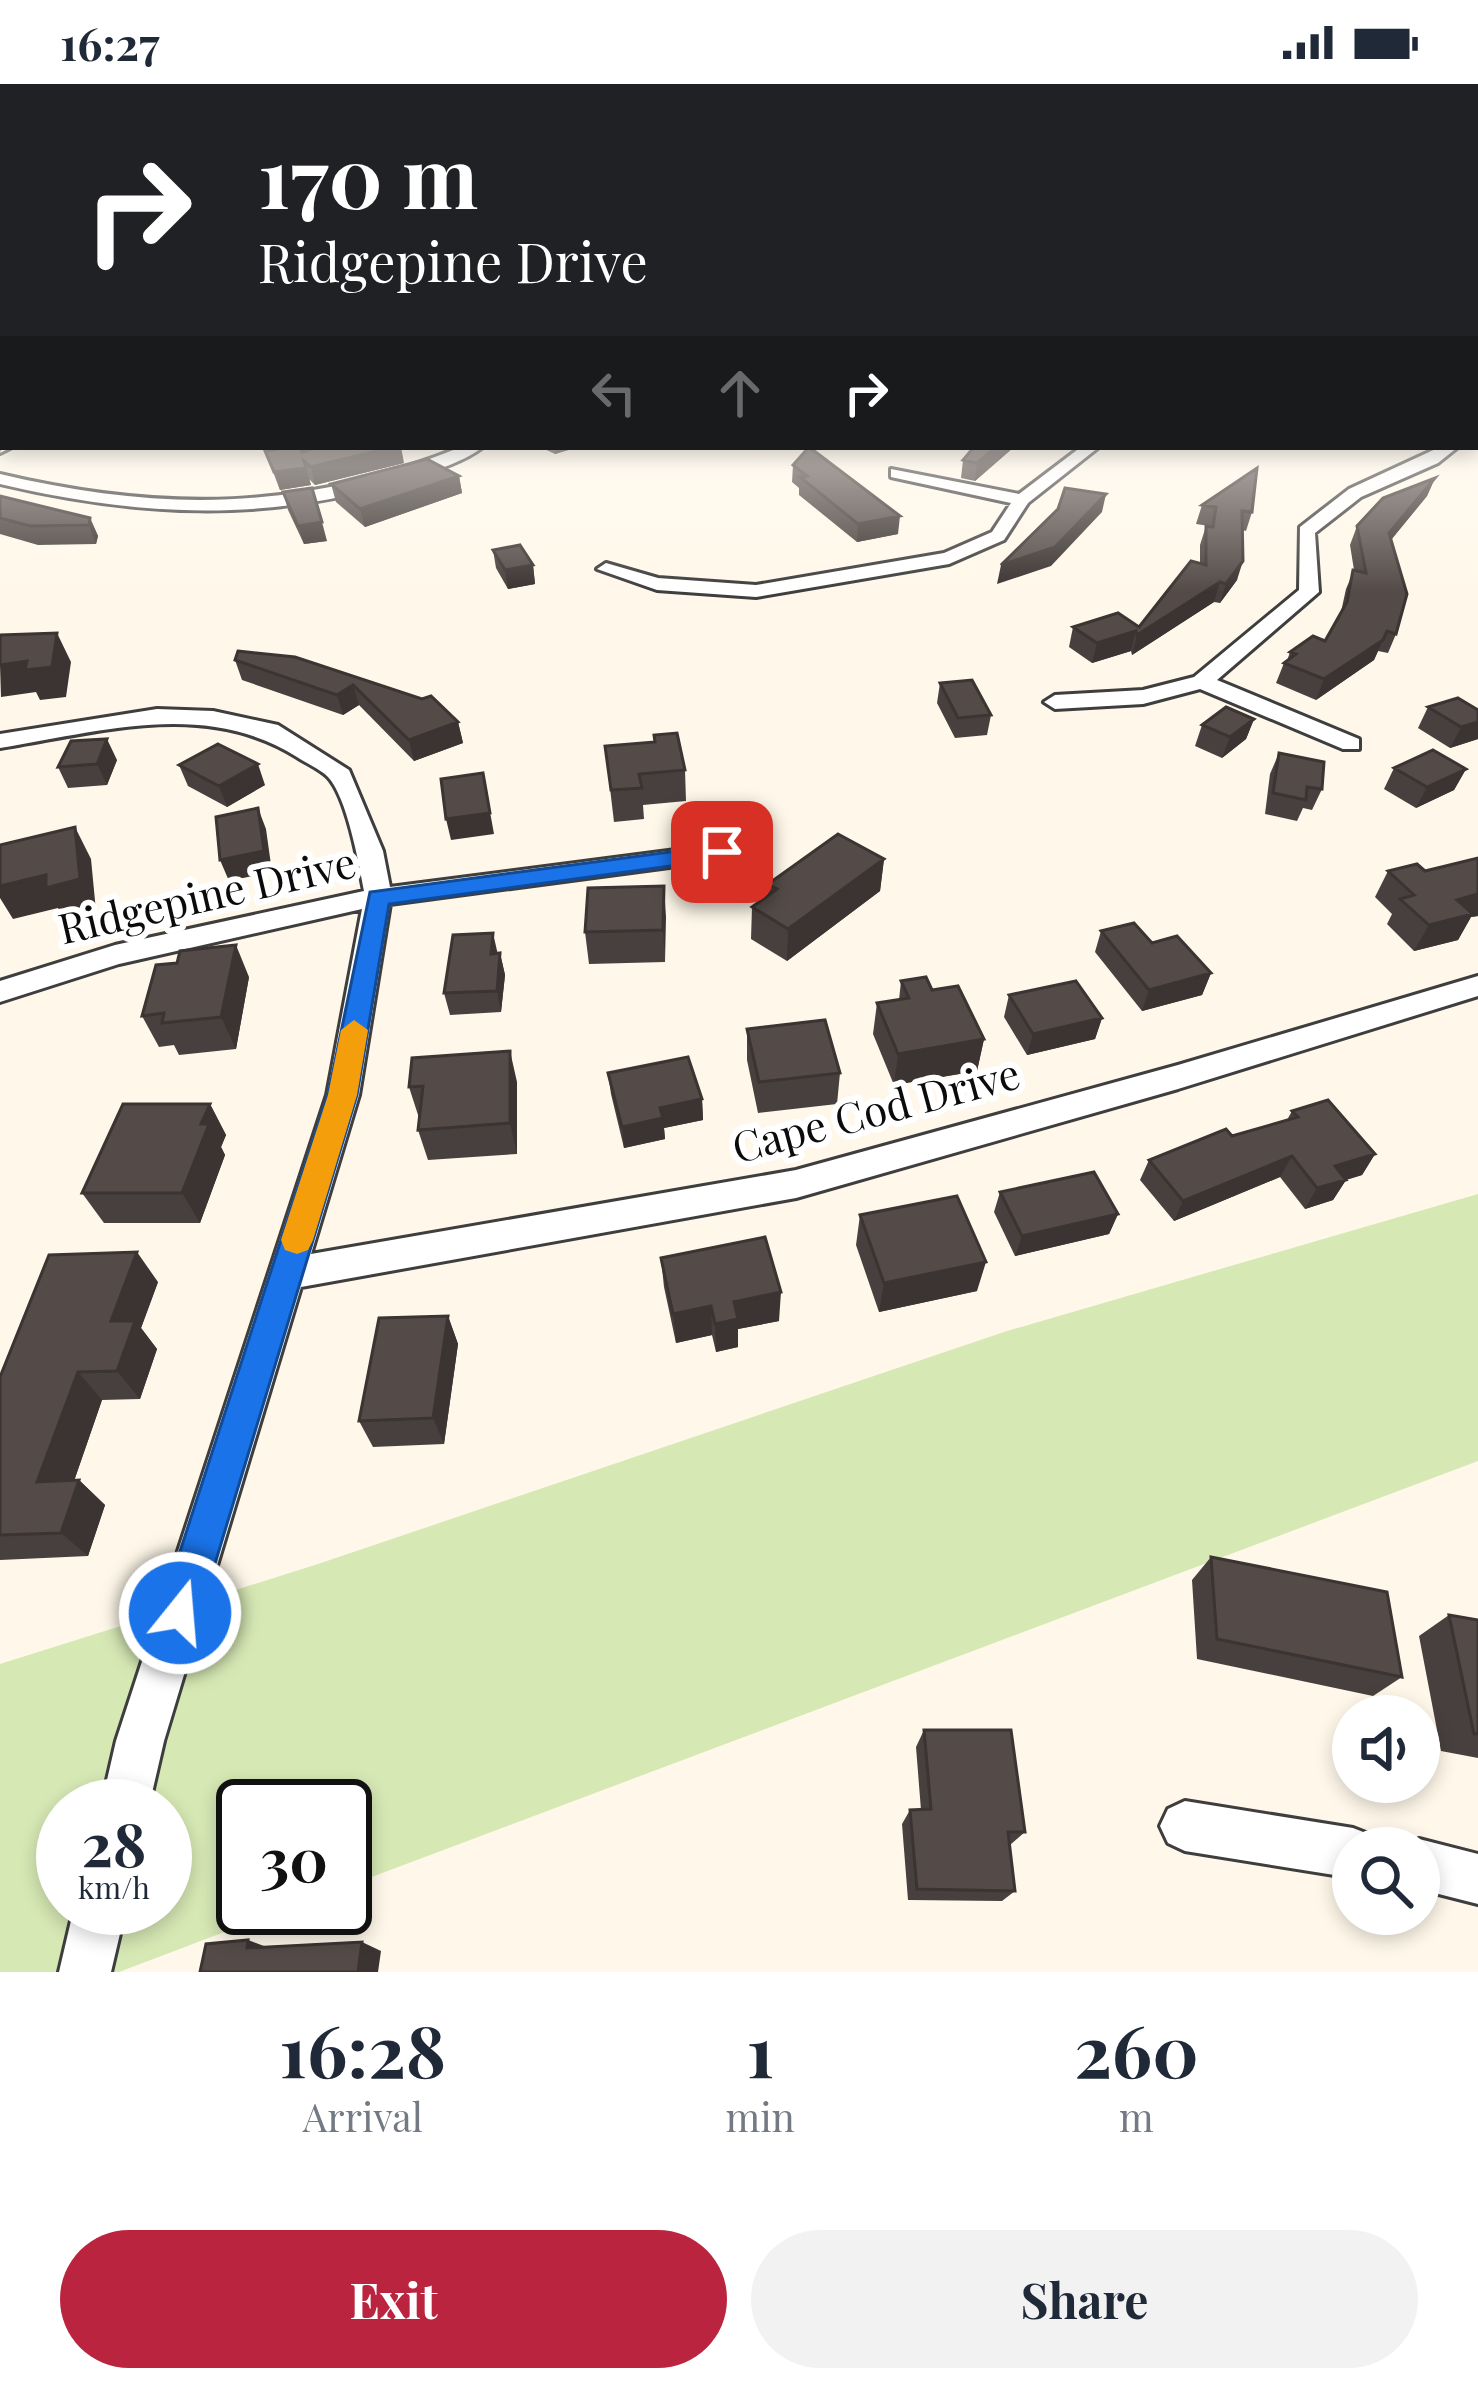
<!DOCTYPE html>
<style>
:root{--surface:#fff;--page:#f2f2f3;--text:#1f2937;--muted:#747a83;--accent:#bb243f}
body{margin:0;font-family:"Playfair Display",serif;background:var(--page);color:var(--text);height:100vh;display:flex;flex-direction:column;font-size:45px;white-space:nowrap}
*{box-sizing:border-box;margin:0}
p{font-size:39px;color:var(--muted)}
.icon{flex:none;width:66px;height:66px;fill:none;stroke:currentColor;stroke-width:2;stroke-linecap:round;stroke-linejoin:round}
.map{position:relative;height:1888px;overflow:hidden}
.details{display:flex;flex-direction:column;background:var(--surface);flex:1}
.details>*{flex:none}
.top-card{position:absolute;left:0px;top:0px;width:1479px;height:366px;box-shadow:0 6px 18px #0003;background:#202124;color:#fff;overflow:hidden}
.fabs{position:absolute;left:1332px;top:1611px;display:grid;gap:24px}
.fabs a{display:grid;place-items:center;width:108px;height:108px;border-radius:50%;background:var(--surface);box-shadow:0 6px 18px #0003;font-size:60px}
.speed{position:absolute;left:36px;top:1695px;display:flex;gap:24px;font-size:60px;font-weight:700;text-align:center}
.speed>*{display:grid;place-content:center;width:156px;height:156px;border-radius:50%;background:var(--surface);box-shadow:0 6px 18px #0003;line-height:1}
.speed small{font-size:30px;font-weight:400}
.speed .limit{border:6px solid #111;border-radius:18px;background:#fff;color:#111}
.pin{position:absolute;display:grid;place-items:center;width:102px;height:102px;color:#fff;margin:-51px;border-radius:24px;box-shadow:0 6px 18px #0006}
.me{position:absolute;width:132px;margin:-66px;rotate:17deg;stroke-linejoin:round;filter:drop-shadow(0 0 9px #0008)}
.turn{display:flex;align-items:center;gap:42px;height:252px;padding:0 60px;font-size:54px}
.turn .icon{width:156px;height:156px;stroke-width:2.5}
.turn b{display:block;font-size:84px;line-height:102px}
.lanes{display:flex;align-items:center;height:114px;padding:0 60px;background:#0003;justify-content:center;gap:60px;direction:ltr}
.lanes .off{opacity:.35}
.eta{display:flex;justify-content:space-evenly;align-items:center;height:204px;text-align:center}
.eta b{font-size:72px;font-weight:700;line-height:84px}
.button{display:flex;gap:24px;margin-top:auto;padding:24px 60px}
.button a{flex:1;height:138px;border-radius:72px;background:var(--accent);color:#fff;font-size:48px;font-weight:700;line-height:138px;text-align:center}
.button a+a{background:var(--page);color:var(--text)}
.status{display:flex;justify-content:space-between;align-items:center;height:84px;padding:0 60px;background:var(--surface);direction:ltr}
.status svg{height:33px;fill:currentColor}
.map>svg:first-child{display:block}
.green{fill:#d6e8b4;fill-rule:evenodd}
.lines{fill:none;stroke-linecap:round;stroke-linejoin:round}
.street-casing{stroke:#3e3e3e;stroke-width:6}
.street{fill:#fff;fill-rule:evenodd}
.wall{fill:#48403e}
.shaded-wall{fill:#3b3432}
.building{fill:#544b48;stroke:#3b3432;stroke-width:3}
.route{fill:#1a73e8;stroke:#114b97;stroke-width:3}
.slow{fill:#f59e0b}
.labels{text-anchor:middle;stroke-width:12;stroke-linejoin:round;paint-order:stroke}
.street-label{font-size:42px;fill:#0b0b0b;stroke:#fff}
</style>
<div class="status"><b>16:27</b><svg viewBox="0 0 49 12"><path d="M0 12V9h3v3zM5 12V6h3v6zM10 12V3h3v9zM15 12V0h3v12zM26 1h20v11H26zM47 4h2v5h-2z"/></svg></div>
<div class="map">
<svg width="1478" height="1888" viewBox="0 0 1478 1888">
<rect width="100%" height="100%" fill="#fff8ea"/>
<path class="green" d="M 1478,1110 L 1478,1377 L 345,1803 L 345,1722 L 243,1722 L 243,1824 L 288,1824 L 119,1888 L 0,1888 L 0,1580 L 318,1480 L 1007,1247 ZM 63,1722 L 165,1722 L 165,1824 L 63,1824 Z"/>
<g class="lines">
<g class="street-casing">
<path id="street" d="M 1476,350 L 1478,351 L 1478,361 L 1476,360 Z
M 3,358 L 3,363 L 12,363 L 0,369 Z
M 461,363 L 483,363 C 461,380 426,389 399,398 C 265,439 135,432 0,400 L 0,390 C 165,429 302,427 461,363 Z
M 1081,363 L 1099,363 L 1028,419 L 1004,456 L 949,480 L 756,513 L 657,506 L 597,485 L 606,479 L 658,494 L 756,501 L 944,469 L 992,448 L 1011,419 L 891,393 L 891,385 L 1019,410 Z
M 1440,363 L 1458,363 L 1438,379 L 1361,413 L 1315,449 L 1319,508 L 1217,596 L 1359,655 L 1359,665 L 1343,665 L 1200,605 L 1143,620 L 1055,625 L 1044,618 L 1055,611 L 1143,606 L 1194,593 L 1299,506 L 1300,443 L 1349,405 Z
M 157,625 L 213,627 L 278,641 L 349,686 L 383,767 L 390,803 L 722,760 L 735,768 L 722,776 L 390,820 L 359,1011 L 311,1170 L 796,1086 L 1178,981 L 1478,892 L 1478,912 L 1178,1005 L 796,1114 L 301,1203 L 164,1657 L 149,1722 L 101,1722 L 116,1657 L 327,1011 L 362,825 L 119,880 L 0,918 L 0,897 L 115,861 L 364,807 C 359,780 347,713 328,693 C 320,685 306,679 297,673 C 205,615 100,648 0,664 L 0,650 Z
M 1185,1717 L 1353,1744 L 1371,1751 L 1376,1764 L 1353,1764 L 1353,1794 L 1185,1767 L 1168,1759 L 1160,1742 L 1168,1725 Z
M 1419,1755 L 1478,1770 L 1478,1820 L 1419,1805 L 1419,1764 L 1401,1764 Z
M 74,1824 L 126,1824 L 111,1888 L 59,1888 Z"/>
</g>
<use href="#street" class="street"/>
</g>
<path class="wall" d="M 540,363 L 578,363 L 555,370 Z
M 1014,363 L 975,397 L 961,394 L 963,376 Z
M 265,367 L 302,368 L 404,379 L 315,401 L 309,395 L 311,401 L 280,406 Z
M 793,381 L 898,450 L 857,458 L 799,411 L 799,404 L 792,398 Z
M 459,392 L 462,409 L 365,443 L 336,418 L 331,400 Z
M 1435,394 L 1427,412 L 1391,456 L 1396,550 L 1388,569 L 1378,567 L 1374,576 L 1316,616 L 1276,599 L 1284,579 L 1287,577 L 1290,568 L 1325,557 L 1341,528 L 1346,505 L 1354,486 L 1350,461 L 1357,442 Z
M 283,408 L 327,457 L 304,460 L 288,426 Z
M 0,412 L 90,434 L 98,452 L 96,460 L 38,461 L 0,450 Z
M 1202,421 L 1252,428 L 1246,447 L 1242,446 L 1237,496 L 1220,519 L 1214,518 L 1132,571 L 1131,567 L 1092,579 L 1069,563 L 1073,543 L 1139,543 L 1200,479 L 1200,461 L 1206,442 L 1210,442 L 1196,440 Z
M 493,466 L 533,481 L 535,500 L 508,505 L 496,484 Z
M 235,576 L 422,615 L 458,638 L 463,659 L 414,677 L 359,621 L 343,631 L 242,596 Z
M 940,599 L 991,631 L 987,651 L 955,654 L 937,619 Z
M 1428,623 L 1478,626 L 1478,655 L 1450,664 L 1418,644 Z
M 1254,635 L 1246,655 L 1222,674 L 1195,662 L 1202,641 Z
M 605,662 L 685,686 L 686,717 L 643,721 L 644,735 L 614,738 Z
M 1279,669 L 1322,705 L 1312,726 L 1303,724 L 1297,737 L 1265,730 L 1270,690 Z
M 117,676 L 107,701 L 68,704 L 58,683 Z
M 179,681 L 265,701 L 227,723 L 188,702 Z
M 1394,684 L 1466,685 L 1454,706 L 1416,724 L 1384,705 Z
M 1478,774 L 1478,832 L 1471,833 L 1458,856 L 1414,867 L 1387,840 L 1392,830 L 1375,813 L 1388,787 L 1425,787 Z
M 884,775 L 880,807 L 787,877 L 751,855 L 752,823 L 768,811 L 768,800 Z
M 664,802 L 665,878 L 589,880 L 585,848 Z
M 1101,847 L 1211,889 L 1202,911 L 1142,927 L 1095,868 Z
M 500,869 L 505,891 L 501,928 L 450,931 L 444,909 Z
M 249,893 L 236,965 L 179,971 L 174,961 L 159,963 L 142,932 Z
M 901,897 L 932,906 L 984,955 L 977,987 L 894,1001 L 873,950 L 877,919 L 899,916 Z
M 1009,911 L 1102,934 L 1095,955 L 1027,971 L 1004,933 Z
M 747,945 L 840,989 L 837,1020 L 758,1029 L 747,976 Z
M 608,989 L 702,1015 L 703,1036 L 664,1044 L 665,1055 L 624,1064 L 611,1010 Z
M 517,998 L 517,1070 L 428,1076 L 418,1046 L 419,1034 L 409,1003 Z
M 210,1020 L 226,1051 L 221,1063 L 225,1071 L 200,1139 L 104,1139 L 82,1109 Z
M 1292,1027 L 1375,1070 L 1362,1091 L 1346,1096 L 1333,1116 L 1305,1125 L 1280,1093 L 1174,1137 L 1140,1096 L 1149,1076 L 1287,1036 Z
M 1000,1108 L 1118,1130 L 1109,1150 L 1015,1172 L 994,1128 Z
M 860,1131 L 977,1207 L 879,1228 L 856,1161 Z
M 661,1174 L 779,1237 L 738,1245 L 738,1263 L 716,1268 L 712,1251 L 676,1259 L 664,1203 Z
M 158,1198 L 141,1244 L 157,1265 L 140,1315 L 102,1316 L 74,1397 L 79,1396 L 105,1421 L 88,1472 L 0,1476 L 0,1293 Z
M 448,1232 L 458,1260 L 444,1360 L 373,1363 L 359,1337 Z
M 1211,1473 L 1402,1593 L 1373,1612 L 1197,1575 L 1192,1496 Z
M 1449,1531 L 1478,1536 L 1478,1674 L 1441,1667 L 1419,1552 Z
M 924,1646 L 1025,1748 L 1010,1761 L 1015,1807 L 1002,1817 L 908,1816 L 902,1740 L 910,1726 L 921,1726 L 916,1663 Z"/>
<path class="shaded-wall" d="M 393,363 L 401,363 L 404,379 L 315,401 L 311,383 Z
M 554,363 L 578,363 L 555,370 Z
M 996,363 L 1014,363 L 975,397 L 977,379 Z
M 306,384 L 311,401 L 280,406 L 274,388 Z
M 459,392 L 462,409 L 365,443 L 360,425 Z
M 1435,394 L 1427,412 L 1381,468 L 1389,449 Z
M 1106,410 L 1102,428 L 1051,482 L 997,500 L 1001,481 Z
M 900,432 L 898,450 L 857,458 L 858,440 Z
M 90,434 L 98,452 L 96,460 L 89,441 Z
M 322,438 L 327,457 L 304,460 L 298,442 Z
M 1243,477 L 1237,496 L 1220,519 L 1226,500 Z
M 533,481 L 535,500 L 508,505 L 505,486 Z
M 1220,498 L 1214,518 L 1132,571 L 1137,551 Z
M 1136,547 L 1131,567 L 1092,579 L 1097,559 Z
M 57,549 L 71,578 L 66,613 L 40,616 L 36,608 L 1,613 L 0,581 Z
M 1383,556 L 1374,576 L 1316,616 L 1324,595 Z
M 353,601 L 359,621 L 343,631 L 337,611 Z
M 1254,635 L 1246,655 L 1222,674 L 1230,653 Z
M 458,638 L 463,659 L 414,677 L 409,656 Z
M 1478,638 L 1478,655 L 1450,664 L 1461,643 Z
M 107,655 L 117,676 L 107,701 L 97,680 Z
M 258,680 L 265,701 L 227,723 L 219,702 Z
M 1466,685 L 1454,706 L 1416,724 L 1427,703 Z
M 483,689 L 494,750 L 451,756 L 446,735 Z
M 258,724 L 266,745 L 272,788 L 229,797 L 220,776 Z
M 75,743 L 91,775 L 96,827 L 64,835 L 58,824 L 13,835 L 0,814 L 0,802 Z
M 884,775 L 880,807 L 787,877 L 788,845 Z
M 664,802 L 666,833 L 665,878 L 663,846 Z
M 1478,810 L 1478,832 L 1471,833 L 1458,856 L 1414,867 L 1429,841 L 1457,816 Z
M 493,849 L 498,871 L 491,870 Z
M 236,861 L 249,893 L 236,965 L 221,933 Z
M 500,869 L 505,891 L 501,928 L 497,907 Z
M 1211,889 L 1202,911 L 1142,927 L 1149,906 Z
M 1102,934 L 1095,955 L 1027,971 L 1033,950 Z
M 984,955 L 977,987 L 894,1001 L 898,970 Z
M 510,967 L 517,998 L 517,1070 L 510,1039 Z
M 702,1015 L 703,1036 L 664,1044 L 665,1055 L 624,1064 L 622,1043 L 660,1024 Z
M 210,1020 L 226,1051 L 221,1063 L 225,1071 L 200,1139 L 182,1109 L 201,1040 Z
M 1375,1070 L 1362,1091 L 1322,1103 L 1335,1082 Z
M 1292,1072 L 1280,1093 L 1174,1137 L 1183,1117 Z
M 1346,1096 L 1333,1116 L 1305,1125 L 1317,1104 Z
M 1118,1130 L 1109,1150 L 1015,1172 L 1022,1152 Z
M 137,1168 L 158,1198 L 141,1244 L 157,1265 L 140,1315 L 117,1287 L 111,1237 Z
M 986,1178 L 977,1207 L 879,1228 L 884,1199 Z
M 781,1208 L 779,1237 L 738,1245 L 738,1263 L 716,1268 L 715,1240 L 734,1218 Z
M 711,1222 L 712,1251 L 676,1259 L 673,1230 Z
M 448,1232 L 458,1260 L 444,1360 L 433,1334 Z
M 78,1288 L 102,1316 L 65,1423 L 37,1398 Z
M 79,1396 L 105,1421 L 88,1472 L 61,1449 Z
M 248,1856 L 272,1865 L 247,1864 Z
M 362,1858 L 381,1867 L 378,1888 L 358,1888 Z"/>
<path class="building" d="M 290,363 L 300,363 L 302,368 L 317,363 L 393,363 L 311,383 L 304,377 L 306,384 L 274,388 L 265,367 Z
M 809,363 L 900,432 L 858,440 L 800,393 L 807,392 L 793,381 Z
M 974,363 L 996,363 L 977,379 L 963,376 Z
M 427,375 L 459,392 L 360,425 L 331,400 Z
M 1257,384 L 1252,428 L 1242,427 L 1243,477 L 1226,500 L 1220,498 L 1137,551 L 1136,547 L 1097,559 L 1073,543 L 1118,529 L 1139,543 L 1191,477 L 1206,481 L 1206,442 L 1213,443 L 1216,423 L 1202,421 Z
M 1435,394 L 1389,449 L 1407,510 L 1396,550 L 1387,547 L 1383,556 L 1324,595 L 1284,579 L 1296,570 L 1290,568 L 1313,552 L 1325,557 L 1347,518 L 1353,486 L 1366,489 L 1357,442 L 1383,414 Z
M 312,404 L 322,438 L 298,442 L 283,408 Z
M 1065,404 L 1106,410 L 1055,463 L 1001,481 L 1058,425 Z
M 0,412 L 90,434 L 89,441 L 30,442 L 0,434 Z
M 520,461 L 533,481 L 505,486 L 493,466 Z
M 57,549 L 52,583 L 25,586 L 27,577 L 0,581 L 0,551 Z
M 238,567 L 295,573 L 422,615 L 431,612 L 458,638 L 409,656 L 353,601 L 337,611 L 235,576 Z
M 972,596 L 991,631 L 958,634 L 940,599 Z
M 1458,614 L 1478,626 L 1478,638 L 1461,643 L 1428,623 Z
M 1226,623 L 1254,635 L 1230,653 L 1202,641 Z
M 677,649 L 685,686 L 639,690 L 642,704 L 611,706 L 605,662 L 655,658 L 654,651 Z
M 107,655 L 97,680 L 58,683 L 71,657 Z
M 218,660 L 258,680 L 219,702 L 179,681 Z
M 1433,666 L 1466,685 L 1427,703 L 1394,684 Z
M 1279,669 L 1324,678 L 1322,705 L 1307,703 L 1306,716 L 1273,709 Z
M 483,689 L 490,729 L 446,735 L 441,695 Z
M 258,724 L 264,767 L 220,776 L 216,733 Z
M 75,743 L 80,795 L 46,804 L 46,791 L 0,802 L 0,761 Z
M 838,750 L 884,775 L 788,845 L 752,823 L 777,805 L 768,800 Z
M 1478,774 L 1478,810 L 1457,816 L 1473,830 L 1429,841 L 1400,815 L 1414,811 L 1388,787 L 1417,780 L 1425,787 Z
M 664,802 L 663,846 L 585,848 L 588,804 Z
M 1134,839 L 1152,859 L 1177,852 L 1211,889 L 1149,906 L 1101,847 Z
M 493,849 L 491,870 L 500,869 L 497,907 L 444,909 L 453,851 Z
M 236,861 L 221,933 L 162,939 L 164,929 L 142,932 L 156,881 L 177,879 L 180,867 Z
M 926,893 L 932,906 L 958,902 L 984,955 L 898,970 L 877,919 L 909,914 L 901,897 Z
M 1076,897 L 1102,934 L 1033,950 L 1009,911 Z
M 825,936 L 840,989 L 759,998 L 747,945 Z
M 510,967 L 510,1039 L 418,1046 L 423,1002 L 409,1003 L 412,974 Z
M 688,973 L 702,1015 L 660,1024 L 663,1034 L 622,1043 L 608,989 Z
M 1328,1016 L 1375,1070 L 1335,1082 L 1346,1096 L 1317,1104 L 1292,1072 L 1183,1117 L 1149,1076 L 1226,1045 L 1232,1052 L 1298,1033 L 1292,1027 Z
M 123,1020 L 210,1020 L 201,1040 L 209,1040 L 182,1109 L 82,1109 Z
M 1094,1088 L 1118,1130 L 1022,1152 L 1000,1108 Z
M 957,1112 L 986,1178 L 884,1199 L 860,1131 Z
M 765,1153 L 781,1208 L 734,1218 L 738,1235 L 715,1240 L 711,1222 L 673,1230 L 661,1174 Z
M 137,1168 L 111,1237 L 135,1237 L 117,1287 L 78,1288 L 37,1398 L 79,1396 L 61,1449 L 0,1451 L 0,1293 L 49,1171 Z
M 448,1232 L 433,1334 L 359,1337 L 379,1234 Z
M 1211,1473 L 1387,1508 L 1402,1593 L 1217,1555 Z
M 1449,1531 L 1478,1536 L 1478,1650 L 1474,1650 Z
M 924,1646 L 1011,1646 L 1025,1748 L 1008,1748 L 1015,1807 L 917,1805 L 910,1726 L 931,1725 Z
M 248,1856 L 247,1864 L 362,1858 L 358,1888 L 200,1888 L 206,1860 Z"/>
<linearGradient id="sky" x2="0" y2="1"><stop stop-color="#91c8ee"/><stop offset="0.48" stop-color="#fffcf6"/><stop offset="1" stop-color="#fffcf6" stop-opacity="0"/></linearGradient>
<rect width="1478" height="508" fill="url(#sky)"/>
<path class="route" d="M 722,761 L 733,768 L 730,774 L 389,820 L 357,1011 L 200,1529 L 194,1544 L 180,1549 L 166,1544 L 160,1529 L 328,1011 L 370,808 Z"/>
<path class="slow" d="M 354,936 L 368,946 L 357,1011 L 313,1156 L 308,1166 L 297,1170 L 285,1166 L 281,1156 L 328,1011 L 341,946 Z"/>
<g class="labels">
<g class="street-label">
<text transform="translate(207 812) rotate(-13)" y="15">Ridgepine Drive</text>
<text transform="translate(876 1027) rotate(-15)" y="15">Cape Cod Drive</text>
</g>
</g>
</svg>
<div class="fabs">
<a><svg class="icon" aria-label="sound" viewBox="0 0 24 24"><path d="M4 9h4l5-4v14l-5-4H4zM17 9q2 3 0 6"/></svg></a>
<a><svg class="icon" aria-label="search" viewBox="0 0 24 24"><circle cx="10" cy="10" r="6"/><path d="M15 15l6 6"/></svg></a>
</div>
<div class="speed"><div>28<small>km/h</small></div><div class="limit">30</div></div>
<div class="pin" style="left:722px;top:768px;background:#d93025"><svg class="icon" aria-label="arrive" viewBox="0 0 24 24"><path d="M6 21V4h12l-3 4 3 4H6"/></svg></div>
<svg class="me" style="left:180px;top:1529px" viewBox="-20 -20 40 40"><circle r="17" fill="#1a73e8" stroke="#fff" stroke-width="3"/><path d="M0-11L8 9 0 5-8 9z" fill="#fff"/></svg>
<div class="top-card">
<div class="turn"><svg class="icon" aria-label="right" viewBox="0 0 24 24"><path d="M7 20v-9h11M14 6l5 5-5 5"/></svg><div><b>170 m</b>Ridgepine Drive</div></div>
<div class="lanes"><svg class="icon off" aria-label="left" viewBox="0 0 24 24"><path d="M17 20v-9H6M10 6l-5 5 5 5"/></svg><svg class="icon off" aria-label="ahead" viewBox="0 0 24 24"><path d="M12 20V5M6 11l6-6 6 6"/></svg><svg class="icon" aria-label="right" viewBox="0 0 24 24"><path d="M7 20v-9h11M14 6l5 5-5 5"/></svg></div>
</div>
</div>
<section class="details">
<div class="eta">
<div><b>16:28</b><p>Arrival</p></div>
<div><b>1</b><p>min</p></div>
<div><b>260</b><p>m</p></div>
</div>
<div class="button"><a>Exit</a><a>Share</a></div>
</section>
